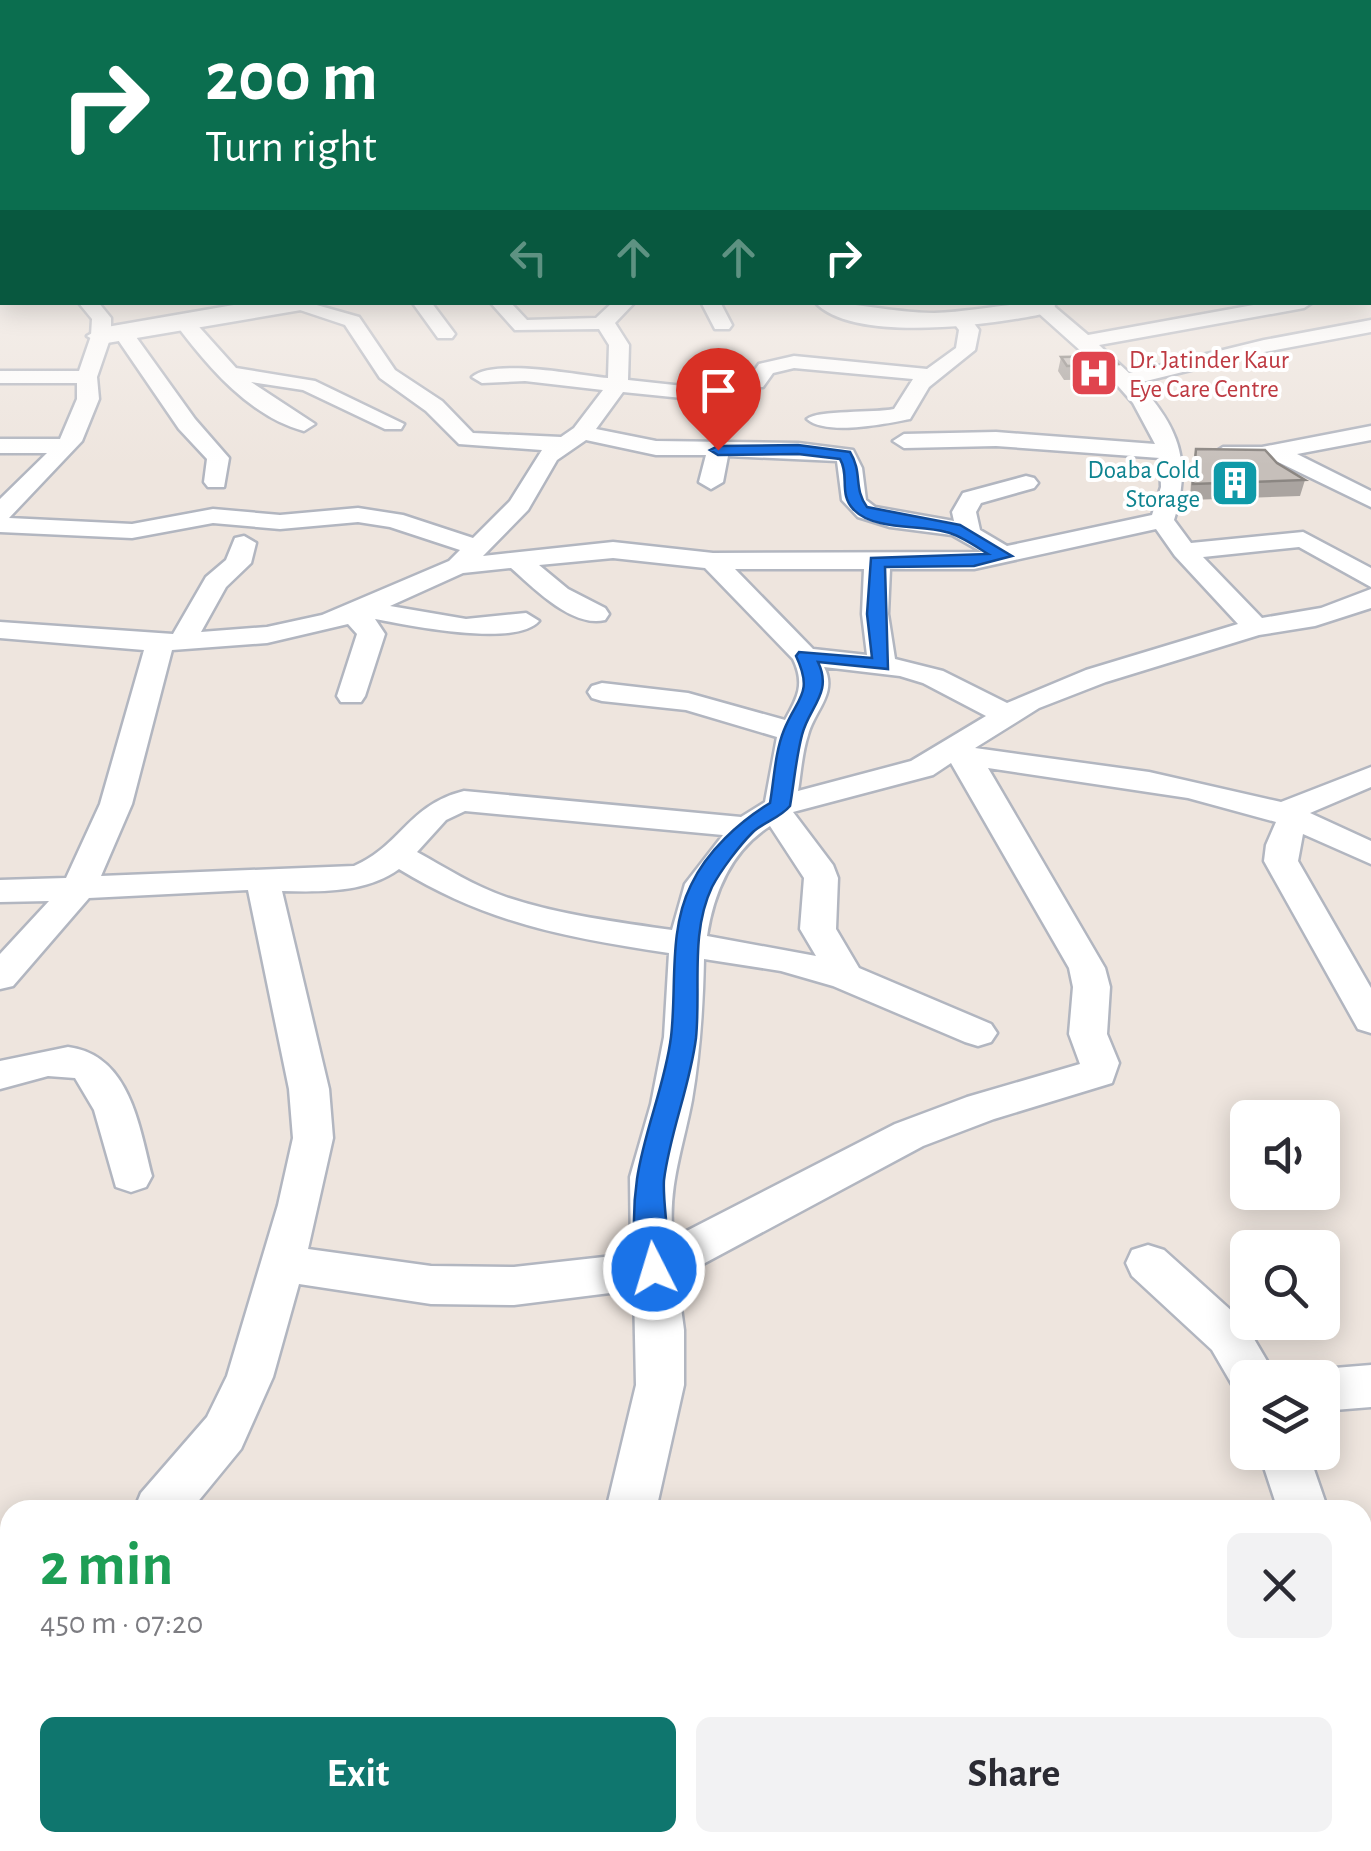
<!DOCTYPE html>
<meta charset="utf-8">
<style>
:root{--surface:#fff;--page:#f2f2f3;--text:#2b2b33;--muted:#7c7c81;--accent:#0f766e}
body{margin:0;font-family:"Alegreya Sans",sans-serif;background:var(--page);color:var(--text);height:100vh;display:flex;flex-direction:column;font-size:38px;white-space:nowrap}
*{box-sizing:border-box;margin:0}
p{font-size:32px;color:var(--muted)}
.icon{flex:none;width:55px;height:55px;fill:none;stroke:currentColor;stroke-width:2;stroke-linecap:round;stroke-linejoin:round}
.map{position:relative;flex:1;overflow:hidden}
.details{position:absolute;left:0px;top:1500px;width:1372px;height:352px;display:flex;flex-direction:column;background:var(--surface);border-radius:30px 30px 0 0;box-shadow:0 5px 25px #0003}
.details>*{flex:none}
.guide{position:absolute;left:0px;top:0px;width:1372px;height:305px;box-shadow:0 5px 25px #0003;background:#0b6e4f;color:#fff;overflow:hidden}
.buttons{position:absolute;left:1230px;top:1100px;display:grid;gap:20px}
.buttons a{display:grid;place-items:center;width:110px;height:110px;border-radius:15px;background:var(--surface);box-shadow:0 5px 25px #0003;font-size:50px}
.pin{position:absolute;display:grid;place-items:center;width:85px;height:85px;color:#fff;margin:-102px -42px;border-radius:50% 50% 50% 0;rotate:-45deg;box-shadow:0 0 10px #0007}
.pin .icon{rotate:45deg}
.me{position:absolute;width:110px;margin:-55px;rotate:355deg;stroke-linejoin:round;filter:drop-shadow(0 0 8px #0008)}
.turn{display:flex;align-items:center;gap:35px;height:210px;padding:0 40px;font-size:45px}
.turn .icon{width:130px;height:130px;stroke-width:2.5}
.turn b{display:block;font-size:70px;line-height:85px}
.lanes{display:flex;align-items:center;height:95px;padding:0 40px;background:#0003;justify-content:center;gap:50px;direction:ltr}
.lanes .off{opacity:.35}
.round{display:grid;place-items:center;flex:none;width:105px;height:105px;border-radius:15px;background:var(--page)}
.summary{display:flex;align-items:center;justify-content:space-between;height:170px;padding:0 40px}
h1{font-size:60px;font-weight:600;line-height:75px;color:#1e9e55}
.cta{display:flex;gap:20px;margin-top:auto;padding:20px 40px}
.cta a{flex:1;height:115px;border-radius:15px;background:var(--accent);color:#fff;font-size:40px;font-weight:600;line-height:115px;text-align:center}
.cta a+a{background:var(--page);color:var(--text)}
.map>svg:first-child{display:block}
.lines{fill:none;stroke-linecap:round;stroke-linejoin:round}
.street-casing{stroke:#b2b6c0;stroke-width:5}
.secondary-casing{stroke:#b2b6c0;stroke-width:5}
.street{fill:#fff;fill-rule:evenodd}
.secondary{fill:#fff;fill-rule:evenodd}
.wall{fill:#aaa4a0}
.building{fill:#c6bfba;stroke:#8b8682;stroke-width:2.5}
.route{fill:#1a73e8;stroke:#114b97;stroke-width:2.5}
.labels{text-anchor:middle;stroke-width:8;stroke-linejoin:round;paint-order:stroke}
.far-health-label{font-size:25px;fill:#be3a42;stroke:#fff;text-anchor:start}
.far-culture-label{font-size:25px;fill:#0d838f;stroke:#fff;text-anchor:end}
</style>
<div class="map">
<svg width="1371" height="1851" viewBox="0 0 1371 1851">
<rect width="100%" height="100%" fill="#eee5de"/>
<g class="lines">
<g class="street-casing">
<path id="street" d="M 1370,251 L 1371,251 L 1371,261 L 1370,261 Z
M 0,258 L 2,258 L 2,269 L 0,269 Z
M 78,302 L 98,302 L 111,318 L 111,336 L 97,377 L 99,399 L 82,441 L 9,518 L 132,524 L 213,509 L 280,515 L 358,508 L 403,515 L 473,538 L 510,501 L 542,450 L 459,444 L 426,411 L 380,378 L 345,325 L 282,304 L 306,302 L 359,317 L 395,370 L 442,401 L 473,433 L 561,437 L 574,428 L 603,390 L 525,381 L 482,383 L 472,377 C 493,358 578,375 608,378 L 609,345 L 599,329 L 515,330 L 490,302 L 510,302 L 527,320 L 596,318 L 613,302 L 635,302 L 615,323 L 629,345 L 628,380 L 702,388 L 712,394 L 702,400 L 623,392 L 596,429 L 656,441 L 798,443 L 853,450 L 862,468 L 866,500 L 875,507 L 954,521 L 952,512 L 963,493 L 1026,476 L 1034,478 L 1038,483 L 1034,488 L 981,503 L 976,512 L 980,530 L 1007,546 L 1152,515 L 1161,487 L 1160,458 L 996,446 L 904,448 L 893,441 L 904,434 L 996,432 L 1155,444 L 1133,403 L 1111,378 L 1035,310 L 1035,302 L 1049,302 L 1088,335 L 1270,302 L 1313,302 L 1304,308 L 1099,345 L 1129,373 L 1264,340 L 1371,320 L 1371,332 L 1264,352 L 1138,383 C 1179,427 1192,462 1174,520 L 1191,543 L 1303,532 L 1371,568 L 1371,587 L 1299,547 L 1203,557 L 1262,618 L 1321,608 L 1371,589 L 1371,608 L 1315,626 L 1259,635 L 1106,682 L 1039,708 L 975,748 L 1149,772 L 1281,802 L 1371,767 L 1371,787 L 1310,813 L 1371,841 L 1371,864 L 1303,834 L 1298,861 L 1371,988 L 1371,1033 L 1358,1029 L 1264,861 L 1266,845 L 1276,822 L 1188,798 L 988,768 L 1105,968 L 1110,987 L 1107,1034 L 1119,1063 L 1112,1083 L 994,1119 L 923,1146 L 677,1278 L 684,1330 L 684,1385 L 656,1510 L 606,1510 L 636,1385 L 634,1290 L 514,1305 L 431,1304 L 299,1284 L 273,1377 L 241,1449 L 191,1510 L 134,1510 L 141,1493 L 207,1417 L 227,1376 L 278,1205 L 293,1138 L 289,1089 L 248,890 L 89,898 L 13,986 L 0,989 L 0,954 L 49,901 L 0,902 L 0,880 L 66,878 L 100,804 L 144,650 L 0,638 L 0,622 L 173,634 L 206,577 L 226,560 L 235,538 L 244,536 L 256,543 L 251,563 L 226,587 L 201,632 L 267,627 L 322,615 L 449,561 L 460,550 L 390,527 L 358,522 L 280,529 L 213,523 L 132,538 L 0,532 L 0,499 L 47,453 L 0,453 L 0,439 L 60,439 L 77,399 L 77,383 L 0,383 L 0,371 L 79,371 L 91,336 L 92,319 ZM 586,440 L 656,455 L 706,455 L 699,482 L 711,489 L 723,482 L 728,456 L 837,461 L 842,500 L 858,517 L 890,527 L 952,535 L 982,552 L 713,553 L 613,542 L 483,556 L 528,510 L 557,460 ZM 1156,529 L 1175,556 L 1238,624 L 1086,670 L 1007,703 L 943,671 L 895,659 L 888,614 L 890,569 L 974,569 ZM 613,558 L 705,568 L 793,659 C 805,684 798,697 785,720 L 688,693 L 602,683 L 592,686 L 588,692 L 592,698 L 602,701 L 686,710 L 777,737 L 765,802 L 741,817 L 464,791 C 408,805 401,846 354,866 L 101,876 L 132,804 L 172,650 L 267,643 L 348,624 L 357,634 L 337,696 L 341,702 L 361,702 L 365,696 L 385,634 L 375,619 C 408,625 516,648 539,621 L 526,613 L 466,619 L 390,606 L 463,573 L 511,568 C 534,588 572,628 605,620 L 609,614 L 605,608 L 568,589 L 539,565 ZM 735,569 L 864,569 L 862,614 L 867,655 L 813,649 ZM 824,667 L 900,676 L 923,683 L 986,716 L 911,761 L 798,791 C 801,773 802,753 808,735 C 814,711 838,693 824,667 ZM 951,763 L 1069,968 L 1073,987 L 1069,1034 L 1080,1064 L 967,1097 L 895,1124 L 673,1238 C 667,1188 683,1148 692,1100 C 700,1053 703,1007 704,959 L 781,971 L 833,986 L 965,1042 L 978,1046 L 991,1042 L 997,1033 L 991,1024 L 859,968 L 836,929 L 838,878 L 833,865 L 793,812 L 933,775 ZM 465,811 L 723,835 L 685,884 L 672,930 C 617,922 559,915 506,897 C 474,886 446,868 417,852 L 446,820 ZM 770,826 L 804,878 L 800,929 L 816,956 L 707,936 C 714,892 731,851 770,826 ZM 399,869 C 487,923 568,938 669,953 L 664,1037 L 651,1104 L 630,1177 L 631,1254 L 514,1267 L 431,1266 L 308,1249 L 333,1138 L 329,1089 L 282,891 C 321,892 366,893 399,869 Z
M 412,302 L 431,302 L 455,334 L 452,338 L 438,338 Z
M 701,302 L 720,302 L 732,325 L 729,329 L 715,329 Z
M 963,316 L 970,318 L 979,330 L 975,350 L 929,387 L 910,419 C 885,424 826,436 807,419 C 817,410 875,413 894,409 L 913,379 L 794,368 L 773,373 L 763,387 L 749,387 L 746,383 L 759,364 L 794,356 L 927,369 L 956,348 L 959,330 L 953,322 Z
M 185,317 L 192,319 L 236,368 L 315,381 L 404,424 L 401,429 L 385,429 L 303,390 L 251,382 L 315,424 L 304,431 C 250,417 207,366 175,323 Z
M 124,328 L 131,330 L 195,419 L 229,458 L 224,487 L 208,487 L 204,482 L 207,459 L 179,429 L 114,334 Z
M 1371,426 L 1371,440 L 1297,454 L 1371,491 L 1371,507 L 1276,461 L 1223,461 L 1212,454 L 1223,447 L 1262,447 Z
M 68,1047 C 130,1055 139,1126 152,1176 L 146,1187 L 131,1192 L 116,1187 L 94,1110 L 75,1078 L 48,1076 L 0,1089 L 0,1061 Z
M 1148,1245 L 1164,1250 L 1244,1322 L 1277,1378 L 1248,1378 L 1248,1396 L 1237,1393 L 1212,1350 L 1132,1276 L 1126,1263 L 1132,1250 Z
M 1371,1365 L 1371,1407 L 1322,1411 L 1322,1378 L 1304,1378 L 1322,1369 Z
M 1259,1452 L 1308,1452 L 1328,1510 L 1278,1510 Z
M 10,1641 L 10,1702 L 0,1706 L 0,1645 Z
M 1362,1816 L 1371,1820 L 1371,1851 L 1326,1851 L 1324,1842 L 1362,1842 Z
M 178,1842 L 239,1842 L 236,1851 L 174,1851 Z
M 534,1842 L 594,1842 L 592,1851 L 532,1851 Z
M 931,1842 L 991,1842 L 992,1851 L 932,1851 Z"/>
</g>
<g class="secondary-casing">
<path id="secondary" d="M 251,302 L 314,302 L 301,310 L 101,344 L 87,336 L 101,328 Z
M 815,302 C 855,302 893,313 934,313 C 974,312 1013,302 1053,302 L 1055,306 L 1051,312 C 1001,324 853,345 815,302 Z"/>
</g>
<use href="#street" class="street"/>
<use href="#secondary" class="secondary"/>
</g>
<path class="wall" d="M 1061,357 L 1118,364 L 1115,379 L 1064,380 L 1058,371 Z
M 1196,449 L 1277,463 L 1305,480 L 1300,496 L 1190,500 L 1192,465 Z"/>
<path class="building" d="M 1111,356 L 1118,364 L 1067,366 L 1061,357 Z
M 1196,449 L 1265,450 L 1277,463 L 1305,480 L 1193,484 Z"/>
<linearGradient id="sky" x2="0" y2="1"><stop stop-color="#77c6ec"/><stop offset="0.44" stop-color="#f7f3f0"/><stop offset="1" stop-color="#f7f3f0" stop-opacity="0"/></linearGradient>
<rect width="1371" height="465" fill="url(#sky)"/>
<path class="route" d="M 798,445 L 850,452 C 863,473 853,488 867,507 L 960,525 L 1012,556 L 974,566 L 885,567 L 888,669 L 818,662 C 833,693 809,707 802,735 C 796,758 794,783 790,806 C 780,818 764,822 753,832 C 739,846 721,870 712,887 C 690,933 701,989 696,1038 C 690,1086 670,1132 664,1180 C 662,1206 674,1257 664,1278 L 654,1281 L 644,1278 C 631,1252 633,1207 637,1179 C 644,1131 665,1085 671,1037 C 677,987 668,931 691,885 C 707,851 739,822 770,803 C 774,780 775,752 784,730 C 797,697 814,694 796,656 L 799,652 L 872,658 L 867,614 L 871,558 L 988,554 C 975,546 960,535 946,532 C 920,525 873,530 854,510 C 838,494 850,476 840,459 L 798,454 L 718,455 L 710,450 L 718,446 Z"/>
<defs>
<g id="hospital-square" transform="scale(2.5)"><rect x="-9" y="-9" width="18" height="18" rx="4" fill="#e0444e" stroke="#fff"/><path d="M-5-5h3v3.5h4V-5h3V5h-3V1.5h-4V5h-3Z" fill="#fff"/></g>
<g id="building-square" transform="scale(2.5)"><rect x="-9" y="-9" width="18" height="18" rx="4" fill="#0f9aa8" stroke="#fff"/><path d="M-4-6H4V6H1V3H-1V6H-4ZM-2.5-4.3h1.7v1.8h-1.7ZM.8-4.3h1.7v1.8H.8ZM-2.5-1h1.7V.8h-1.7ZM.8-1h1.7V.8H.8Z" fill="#fff"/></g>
</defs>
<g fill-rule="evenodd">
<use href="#hospital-square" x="1094" y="373"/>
<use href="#building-square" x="1235" y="483"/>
</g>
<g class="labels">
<g class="far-health-label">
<text x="1129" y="368">Dr. Jatinder Kaur<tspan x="1129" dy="29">Eye Care Centre</tspan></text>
</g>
<g class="far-culture-label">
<text x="1200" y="478">Doaba Cold<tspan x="1200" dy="29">Storage</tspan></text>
</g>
</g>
</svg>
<div class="buttons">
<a><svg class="icon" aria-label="sound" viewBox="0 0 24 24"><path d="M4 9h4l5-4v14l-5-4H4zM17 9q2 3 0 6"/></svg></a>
<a><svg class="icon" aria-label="search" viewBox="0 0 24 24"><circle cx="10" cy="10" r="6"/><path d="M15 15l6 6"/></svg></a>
<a><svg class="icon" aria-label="layers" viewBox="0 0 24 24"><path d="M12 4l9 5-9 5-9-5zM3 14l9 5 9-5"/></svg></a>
</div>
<div class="pin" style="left:718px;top:450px;background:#d93025"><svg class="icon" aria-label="arrive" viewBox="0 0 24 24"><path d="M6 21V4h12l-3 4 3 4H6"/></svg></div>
<svg class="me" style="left:654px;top:1269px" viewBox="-20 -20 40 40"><circle r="17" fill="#1a73e8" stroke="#fff" stroke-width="3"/><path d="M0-11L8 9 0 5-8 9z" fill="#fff"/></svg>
<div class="guide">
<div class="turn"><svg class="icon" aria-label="right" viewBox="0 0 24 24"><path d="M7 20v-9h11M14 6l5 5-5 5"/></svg><div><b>200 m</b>Turn right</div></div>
<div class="lanes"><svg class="icon off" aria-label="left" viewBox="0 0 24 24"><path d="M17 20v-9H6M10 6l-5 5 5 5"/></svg><svg class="icon off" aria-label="ahead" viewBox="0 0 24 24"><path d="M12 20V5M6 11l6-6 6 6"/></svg><svg class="icon off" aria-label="ahead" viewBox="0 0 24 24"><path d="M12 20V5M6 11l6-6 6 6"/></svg><svg class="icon" aria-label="right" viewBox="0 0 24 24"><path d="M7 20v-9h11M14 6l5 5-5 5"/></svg></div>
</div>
<section class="details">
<div class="summary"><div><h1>2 min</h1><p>450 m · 07:20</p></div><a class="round"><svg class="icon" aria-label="close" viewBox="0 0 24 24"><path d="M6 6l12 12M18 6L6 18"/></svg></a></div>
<div class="cta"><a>Exit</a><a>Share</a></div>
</section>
</div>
